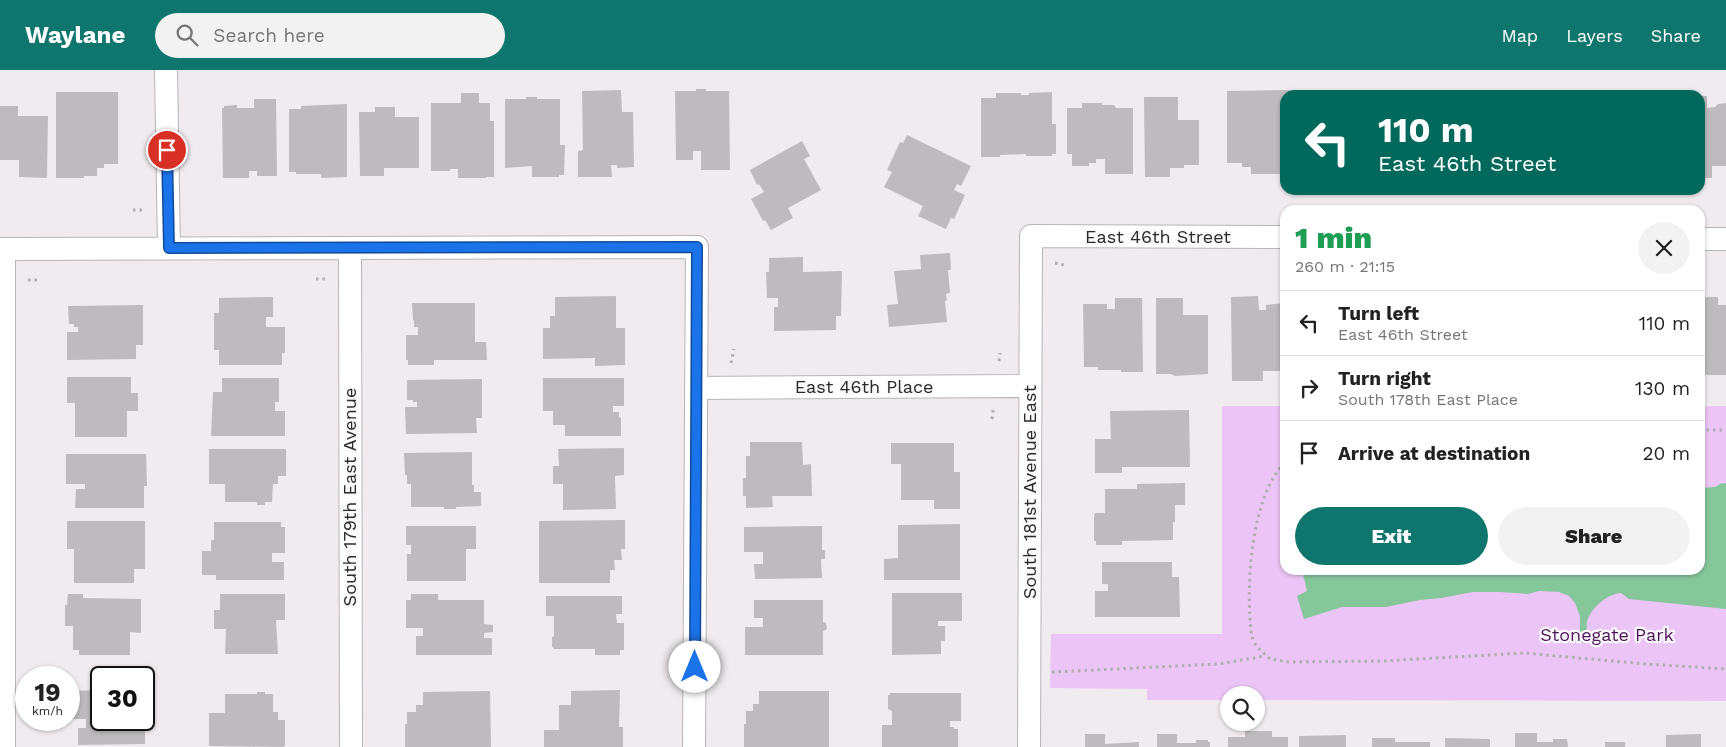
<!DOCTYPE html>
<meta charset="utf-8">
<style>
:root{--surface:#fff;--page:#f2f2f2;--text:#222;--muted:#767676;--line:#e0e0e0;--accent:#0f766e}
body{margin:0;font-family:"Work Sans",sans-serif;background:var(--page);color:var(--text);height:100vh;display:flex;flex-direction:column;font-size:19px;white-space:nowrap}
*{box-sizing:border-box;margin:0}
p{font-size:16px;color:var(--muted)}
.icon{flex:none;width:28px;height:28px;fill:none;stroke:currentColor;stroke-width:2;stroke-linecap:round;stroke-linejoin:round}
.map{position:relative;flex:1;overflow:hidden}
.drawer{position:absolute;left:1280px;top:135px;width:425px;height:370px;display:flex;flex-direction:column;background:var(--surface);border-radius:15px;box-shadow:0 1px 4px #0004}
.drawer>*{flex:none}
.top-card{position:absolute;left:1280px;top:20px;width:425px;height:105px;border-radius:15px;box-shadow:0 1px 4px #0004;background:#00695c;color:#fff;overflow:hidden}
.controls{position:absolute;left:1220px;top:616px;display:grid;gap:10px}
.controls a{display:grid;place-items:center;width:45px;height:45px;border-radius:50%;background:var(--surface);box-shadow:0 1px 4px #0004;font-size:25px}
.speed{position:absolute;left:15px;top:596px;display:flex;gap:10px;font-size:25px;font-weight:700;text-align:center}
.speed>*{display:grid;place-content:center;width:65px;height:65px;border-radius:50%;background:var(--surface);box-shadow:0 1px 4px #0004;line-height:1}
.speed small{font-size:12px;font-weight:400}
.speed .limit{border:2px solid #111;border-radius:8px;background:#fff;color:#111}
.pin{position:absolute;display:grid;place-items:center;width:42px;height:42px;color:#fff;margin:-21px;border:2px solid #fff;border-radius:50%;box-shadow:0 1px 5px #0007}
.me{position:absolute;width:55px;margin:-28px;rotate:0deg;stroke-linejoin:round;filter:drop-shadow(0 0 4px #0008)}
.turn{display:flex;align-items:center;gap:18px;height:105px;padding:0 15px;font-size:22px}
.turn .icon{width:65px;height:65px;stroke-width:2.5}
.turn b{display:block;font-size:35px;line-height:42px}
.round{display:grid;place-items:center;flex:none;width:52px;height:52px;border-radius:26px;background:var(--page)}
.head{display:flex;align-items:center;justify-content:space-between;height:85px;padding:0 15px}
h1{font-size:30px;font-weight:800;line-height:38px;color:#1e9e55}
.button{display:flex;gap:10px;margin-top:auto;padding:10px 15px}
.button a{flex:1;height:58px;border-radius:30px;background:var(--accent);color:#fff;font-size:20px;font-weight:800;line-height:58px;text-align:center}
.button a+a{background:var(--page);color:var(--text)}
ul{padding:0;list-style:none}
li{display:flex;align-items:center;gap:15px;height:65px;padding:0 15px;border-top:1px solid var(--line)}
li div{flex:1}
li b{display:block;font-size:19px}
li em{font-style:normal}
header{display:flex;align-items:center;gap:30px;box-sizing:border-box;height:70px;padding:0 25px;background:var(--accent);color:#fff}
header strong{font-size:24px}
nav{display:flex;gap:28px;margin-inline-start:auto;font-size:18px}
.search{width:350px;height:45px;background:var(--page);display:flex;align-items:center;gap:12px;box-sizing:border-box;padding:0 18px;border-radius:28px;color:var(--muted);font-size:19px}
.map>svg:first-child{display:block}
.green{fill:#ebc5f5}
.water{fill:#85c69b}
.building{fill:#bebbbf}
.lines{fill:none;stroke-linecap:round;stroke-linejoin:round}
.minor-casing{stroke:#b8b5b9;stroke-width:24}
.path{stroke:#b0adb0;stroke-width:3;stroke-dasharray:2.5 4;stroke-linecap:butt}
.minor{stroke:#fff;stroke-width:22}
.route-casing{stroke:#114b97;stroke-width:12}
.route{stroke:#1a73e8;stroke-width:9}
.labels{text-anchor:middle;stroke-width:4.5;stroke-linejoin:round;paint-order:stroke}
.street-label{font-size:18px;fill:#2b2a2b;stroke:#fcf9fd}
.park-label{font-size:18px;fill:#4c1659;stroke:#fcf9fd}
</style>
<header>
<strong>Waylane</strong>
<div class="search"><svg class="icon" aria-label="search" viewBox="0 0 24 24"><circle cx="10" cy="10" r="6"/><path d="M15 15l6 6"/></svg>Search here</div>
<nav><a>Map</a><a>Layers</a><a>Share</a></nav>
</header>
<div class="map">
<svg width="1726" height="677" viewBox="0 0 1726 677">
<rect width="100%" height="100%" fill="#efebef"/>
<path class="green" d="M 1222,336 L 1285,336 L 1285,500 L 1700,500 L 1700,336 L 1726,336 L 1726,631 L 1256,630 L 1256,625 L 1229,625 L 1229,630 L 1147,630 L 1147,619 L 1050,618 L 1051,564 L 1222,564 Z"/>
<path class="water" d="M 1726,413 L 1726,539 L 1629,529 L 1621,523 C 1608,524 1593,536 1588,549 C 1585,555 1588,566 1588,573 L 1580,573 L 1580,546 L 1575,533 L 1569,526 L 1559,522 L 1539,521 L 1528,524 L 1500,522 L 1473,522 L 1441,528 L 1420,530 L 1386,537 L 1342,537 L 1304,549 L 1297,526 L 1307,521 L 1302,500 L 1700,500 L 1700,418 L 1715,417 L 1720,414 Z"/>
<path class="building" d="M 696,19 L 706,19 L 706,21 L 729,21 L 730,100 L 701,100 L 701,81 L 693,81 L 693,90 L 676,90 L 675,21 L 696,21 Z
M 621,20 L 622,42 L 633,42 L 634,97 L 617,98 L 617,95 L 611,95 L 612,107 L 578,107 L 578,81 L 583,80 L 582,21 Z
M 1290,20 L 1290,25 L 1285,25 L 1285,104 L 1251,104 L 1251,97 L 1242,97 L 1242,93 L 1227,93 L 1227,21 Z
M 56,22 L 118,22 L 118,94 L 104,94 L 104,98 L 97,98 L 97,106 L 84,106 L 84,108 L 56,108 Z
M 1052,22 L 1052,54 L 1056,54 L 1056,84 L 1052,84 L 1052,86 L 1026,86 L 1026,84 L 1000,85 L 1000,87 L 981,87 L 981,28 L 996,28 L 996,23 L 1021,23 L 1021,25 L 1029,25 L 1029,23 Z
M 461,23 L 479,23 L 479,33 L 490,33 L 490,51 L 494,51 L 494,107 L 486,107 L 486,108 L 458,108 L 458,99 L 450,99 L 450,101 L 431,101 L 431,33 L 461,33 Z
M 1700,26 L 1707,26 L 1707,38 L 1715,37 L 1718,34 L 1726,33 L 1726,96 L 1712,96 L 1712,108 L 1700,108 Z
M 526,27 L 537,27 L 537,29 L 560,29 L 560,75 L 565,75 L 564,105 L 559,105 L 559,107 L 532,107 L 532,96 L 505,98 L 505,29 L 526,29 Z
M 1144,27 L 1178,27 L 1178,50 L 1199,50 L 1199,95 L 1184,95 L 1184,98 L 1170,98 L 1170,107 L 1145,107 Z
M 254,29 L 276,29 L 277,106 L 257,106 L 257,101 L 249,101 L 249,108 L 223,108 L 222,38 L 224,38 L 224,36 L 237,35 L 237,38 L 254,38 Z
M 1082,33 L 1102,33 L 1102,35 L 1114,35 L 1116,38 L 1133,38 L 1133,104 L 1105,104 L 1105,89 L 1096,89 L 1096,93 L 1089,93 L 1089,96 L 1072,96 L 1072,84 L 1067,84 L 1067,38 L 1082,38 Z
M 347,34 L 347,107 L 321,108 L 321,104 L 296,104 L 296,102 L 289,102 L 289,39 L 301,39 L 301,36 Z
M 0,36 L 18,36 L 18,46 L 48,46 L 47,108 L 19,107 L 19,90 L 0,90 Z
M 375,37 L 395,37 L 395,47 L 419,47 L 419,98 L 384,98 L 384,106 L 360,106 L 359,42 L 375,42 Z
M 907,65 L 971,96 L 961,116 L 957,114 L 954,120 L 965,125 L 954,149 L 951,148 L 946,159 L 918,146 L 923,136 L 884,117 L 892,102 L 887,100 L 900,72 L 903,73 Z
M 802,71 L 810,86 L 804,89 L 821,120 L 788,138 L 793,148 L 771,160 L 765,150 L 763,151 L 751,129 L 764,122 L 759,114 L 757,115 L 750,100 Z
M 950,183 L 951,200 L 948,200 L 950,223 L 946,224 L 947,230 L 945,231 L 947,252 L 889,257 L 887,235 L 898,234 L 894,201 L 921,199 L 920,185 Z
M 803,187 L 803,202 L 842,201 L 841,246 L 836,246 L 836,260 L 774,261 L 774,237 L 778,237 L 778,228 L 767,228 L 766,202 L 769,202 L 769,188 Z
M 616,226 L 616,258 L 625,258 L 625,295 L 595,296 L 595,288 L 543,289 L 543,258 L 550,258 L 550,246 L 555,246 L 555,227 Z
M 1258,226 L 1259,240 L 1266,240 L 1266,235 L 1285,233 L 1285,290 L 1282,290 L 1282,301 L 1263,301 L 1263,311 L 1232,311 L 1231,227 Z
M 273,227 L 273,247 L 266,247 L 266,257 L 285,257 L 285,283 L 282,283 L 282,295 L 219,295 L 219,280 L 214,280 L 214,243 L 219,243 L 219,228 Z
M 1700,227 L 1718,227 L 1718,235 L 1726,235 L 1726,305 L 1705,305 L 1705,298 L 1700,298 Z
M 1115,228 L 1142,228 L 1143,302 L 1121,302 L 1121,300 L 1098,300 L 1098,297 L 1084,297 L 1083,234 L 1107,234 L 1107,239 L 1115,239 Z
M 1156,228 L 1183,228 L 1183,245 L 1208,245 L 1208,304 L 1175,306 L 1171,304 L 1156,304 Z
M 412,233 L 475,233 L 475,272 L 486,272 L 487,290 L 434,290 L 434,295 L 408,295 L 408,290 L 406,290 L 406,265 L 418,265 L 418,257 L 414,257 L 414,250 L 413,250 Z
M 143,235 L 143,275 L 136,275 L 136,289 L 67,290 L 67,262 L 78,262 L 78,257 L 74,257 L 74,254 L 69,254 L 68,236 Z
M 67,307 L 131,307 L 131,323 L 138,323 L 138,341 L 127,341 L 127,367 L 75,367 L 75,333 L 67,333 Z
M 222,308 L 279,308 L 279,332 L 275,332 L 275,341 L 285,341 L 285,366 L 211,366 L 213,322 L 222,322 Z
M 543,308 L 624,308 L 624,336 L 613,336 L 613,342 L 619,342 L 619,347 L 621,348 L 621,366 L 565,366 L 565,355 L 553,355 L 553,341 L 543,341 Z
M 482,309 L 482,348 L 476,348 L 477,363 L 406,364 L 405,337 L 417,337 L 417,332 L 413,332 L 413,330 L 407,330 L 407,310 Z
M 1189,340 L 1190,397 L 1122,397 L 1122,403 L 1095,403 L 1095,369 L 1111,369 L 1110,341 Z
M 750,372 L 802,372 L 803,395 L 811,394 L 812,426 L 772,426 L 773,437 L 746,438 L 746,426 L 743,426 L 743,408 L 746,408 L 746,386 L 750,386 Z
M 891,373 L 954,373 L 954,402 L 960,402 L 960,439 L 934,439 L 934,430 L 901,430 L 901,394 L 891,394 Z
M 624,378 L 624,405 L 615,406 L 616,439 L 563,440 L 563,414 L 553,414 L 553,396 L 559,396 L 558,379 Z
M 209,379 L 286,379 L 286,406 L 278,406 L 278,414 L 273,414 L 272,432 L 265,432 L 265,435 L 257,435 L 257,432 L 225,432 L 225,414 L 209,414 Z
M 472,382 L 472,415 L 474,415 L 474,422 L 481,422 L 481,436 L 456,437 L 456,439 L 444,439 L 444,437 L 411,437 L 411,414 L 407,414 L 407,405 L 405,405 L 404,383 Z
M 66,384 L 146,384 L 147,416 L 144,416 L 144,438 L 75,438 L 76,419 L 85,419 L 85,414 L 66,414 Z
M 1185,413 L 1185,435 L 1175,435 L 1175,452 L 1173,452 L 1173,470 L 1122,471 L 1122,475 L 1096,475 L 1096,471 L 1094,471 L 1094,446 L 1095,443 L 1105,443 L 1105,419 L 1137,419 L 1137,414 Z
M 625,450 L 625,479 L 621,479 L 622,490 L 614,490 L 615,500 L 610,500 L 610,513 L 539,513 L 539,451 Z
M 67,451 L 145,451 L 145,499 L 134,499 L 134,513 L 74,513 L 74,479 L 67,479 Z
M 214,452 L 281,452 L 281,457 L 285,457 L 285,483 L 272,483 L 272,492 L 284,492 L 284,510 L 216,510 L 216,505 L 202,505 L 202,481 L 211,481 L 211,470 L 214,470 Z
M 960,454 L 960,510 L 884,510 L 884,489 L 898,488 L 898,455 Z
M 406,456 L 476,456 L 476,479 L 466,479 L 466,511 L 407,511 L 407,484 L 411,484 L 411,475 L 406,475 Z
M 822,456 L 822,480 L 825,480 L 825,489 L 821,489 L 822,508 L 755,509 L 754,494 L 763,494 L 763,482 L 744,482 L 744,457 Z
M 1102,492 L 1172,492 L 1172,507 L 1179,507 L 1180,547 L 1095,547 L 1095,521 L 1108,521 L 1108,514 L 1102,514 Z
M 892,523 L 962,523 L 962,551 L 938,551 L 938,556 L 945,556 L 945,571 L 941,571 L 941,584 L 892,585 Z
M 68,524 L 83,524 L 83,528 L 141,529 L 141,563 L 130,562 L 130,585 L 79,585 L 79,580 L 73,580 L 73,556 L 65,556 L 65,535 L 67,535 Z
M 220,524 L 285,524 L 285,550 L 276,550 L 278,584 L 225,584 L 226,559 L 214,559 L 214,540 L 220,540 Z
M 411,524 L 438,524 L 438,530 L 484,530 L 484,554 L 493,555 L 493,562 L 484,563 L 484,568 L 492,568 L 492,585 L 416,585 L 416,566 L 423,566 L 423,558 L 406,558 L 406,530 L 411,530 Z
M 546,526 L 622,526 L 622,544 L 616,544 L 617,553 L 624,553 L 624,580 L 620,580 L 620,585 L 595,585 L 595,579 L 554,579 L 552,576 L 552,567 L 554,566 L 554,546 L 546,546 Z
M 754,530 L 823,530 L 823,552 L 826,553 L 827,559 L 823,561 L 823,585 L 745,585 L 745,557 L 763,557 L 763,548 L 754,548 Z
M 101,620 L 101,650 L 144,650 L 144,645 L 148,645 L 148,653 L 145,653 L 145,674 L 78,675 L 78,658 L 86,658 L 86,649 L 69,649 L 69,621 Z
M 620,620 L 619,657 L 623,657 L 623,677 L 544,677 L 544,660 L 559,660 L 559,635 L 571,635 L 571,621 Z
M 490,621 L 491,677 L 405,677 L 405,654 L 407,654 L 407,642 L 416,642 L 416,635 L 423,635 L 423,622 Z
M 759,621 L 829,621 L 829,677 L 744,677 L 744,654 L 746,654 L 746,641 L 753,641 L 753,634 L 759,634 Z
M 257,622 L 265,622 L 265,624 L 273,624 L 273,642 L 278,642 L 278,650 L 285,650 L 285,676 L 283,677 L 209,676 L 209,643 L 225,643 L 225,624 L 257,624 Z
M 890,623 L 961,623 L 961,651 L 950,651 L 950,657 L 954,657 L 954,659 L 958,659 L 958,677 L 882,677 L 882,655 L 892,655 L 892,641 L 888,639 L 888,625 L 890,625 Z
M 1245,661 L 1272,661 L 1272,667 L 1288,667 L 1288,677 L 1228,677 L 1228,667 L 1245,667 Z
M 1515,663 L 1537,663 L 1537,672 L 1553,672 L 1553,669 L 1567,669 L 1568,677 L 1515,677 Z
M 1085,664 L 1105,664 L 1105,674 L 1139,672 L 1139,677 L 1085,677 Z
M 1157,664 L 1177,664 L 1177,673 L 1196,673 L 1196,670 L 1208,670 L 1208,672 L 1210,672 L 1210,677 L 1157,677 Z
M 1701,664 L 1701,677 L 1666,677 L 1666,665 Z
M 1346,665 L 1346,677 L 1299,677 L 1299,666 Z
M 1372,668 L 1395,668 L 1395,672 L 1430,672 L 1430,677 L 1372,677 Z
M 1445,668 L 1490,669 L 1490,677 L 1445,677 Z
M 1605,672 L 1625,672 L 1625,677 L 1605,677 Z"/>
<g class="lines">
<g class="minor-casing">
<path id="minor" d="M 166,0 L 169,178
M 1700,169 L 1726,169
M 350,178 L 351,677
M 0,179 L 697,177 L 694,677
M 4,179 L 4,677
M 697,318 L 1030,316
M 1029,677 L 1031,166 L 1285,167"/>
</g>
<path class="path" d="M 133,140 L 145,140
M 1055,193 L 1064,195
M 316,209 L 325,209
M 28,210 L 38,210
M 999,291 L 1000,283
M 731,293 L 734,279
M 992,349 L 993,340
M 1700,360 L 1726,360
M 1285,393 C 1250,426 1245,522 1252,567 L 1256,576 L 1270,589 L 1289,592 L 1383,591 L 1524,583 L 1646,594 L 1726,599
M 1052,602 L 1219,594 L 1265,586"/>
<use href="#minor" class="minor"/>
</g>
<g class="lines">
<g class="route-casing">
<path id="route" d="M 167,80 L 169,178 L 697,177 L 695,597"/>
</g>
<use href="#route" class="route"/>
</g>
<g class="labels">
<g class="street-label">
<text x="1158" y="173">East 46th Street</text>
<text x="864" y="323">East 46th Place</text>
<text transform="translate(1030 422) rotate(-90)" y="6">South 181st Avenue East</text>
<text transform="translate(350 427) rotate(-90)" y="6">South 179th East Avenue</text>
</g>
<g class="park-label">
<text x="1607" y="571">Stonegate Park</text>
</g>
</g>
</svg>
<div class="controls">
<a><svg class="icon" aria-label="search" viewBox="0 0 24 24"><circle cx="10" cy="10" r="6"/><path d="M15 15l6 6"/></svg></a>
</div>
<div class="speed"><div>19<small>km/h</small></div><div class="limit">30</div></div>
<div class="pin" style="left:167px;top:80px;background:#d93025"><svg class="icon" aria-label="arrive" viewBox="0 0 24 24"><path d="M6 21V4h12l-3 4 3 4H6"/></svg></div>
<svg class="me" style="left:695px;top:597px" viewBox="-20 -20 40 40"><circle r="19" fill="#fff"/><path d="M0-13L10 11 0 6-10 11z" fill="#1a73e8"/></svg>
<div class="top-card">
<div class="turn"><svg class="icon" aria-label="left" viewBox="0 0 24 24"><path d="M17 20v-9H6M10 6l-5 5 5 5"/></svg><div><b>110 m</b>East 46th Street</div></div>
</div>
<section class="drawer">
<div class="head"><div><h1>1 min</h1><p>260 m · 21:15</p></div><a class="round"><svg class="icon" aria-label="close" viewBox="0 0 24 24"><path d="M6 6l12 12M18 6L6 18"/></svg></a></div>
<ul>
<li><svg class="icon" aria-label="left" viewBox="0 0 24 24"><path d="M17 20v-9H6M10 6l-5 5 5 5"/></svg><div><b>Turn left</b><p>East 46th Street</p></div><em>110 m</em></li>
<li><svg class="icon" aria-label="right" viewBox="0 0 24 24"><path d="M7 20v-9h11M14 6l5 5-5 5"/></svg><div><b>Turn right</b><p>South 178th East Place</p></div><em>130 m</em></li>
<li><svg class="icon" aria-label="arrive" viewBox="0 0 24 24"><path d="M6 21V4h12l-3 4 3 4H6"/></svg><div><b>Arrive at destination</b></div><em>20 m</em></li>
</ul>
<div class="button"><a>Exit</a><a>Share</a></div>
</section>
</div>
